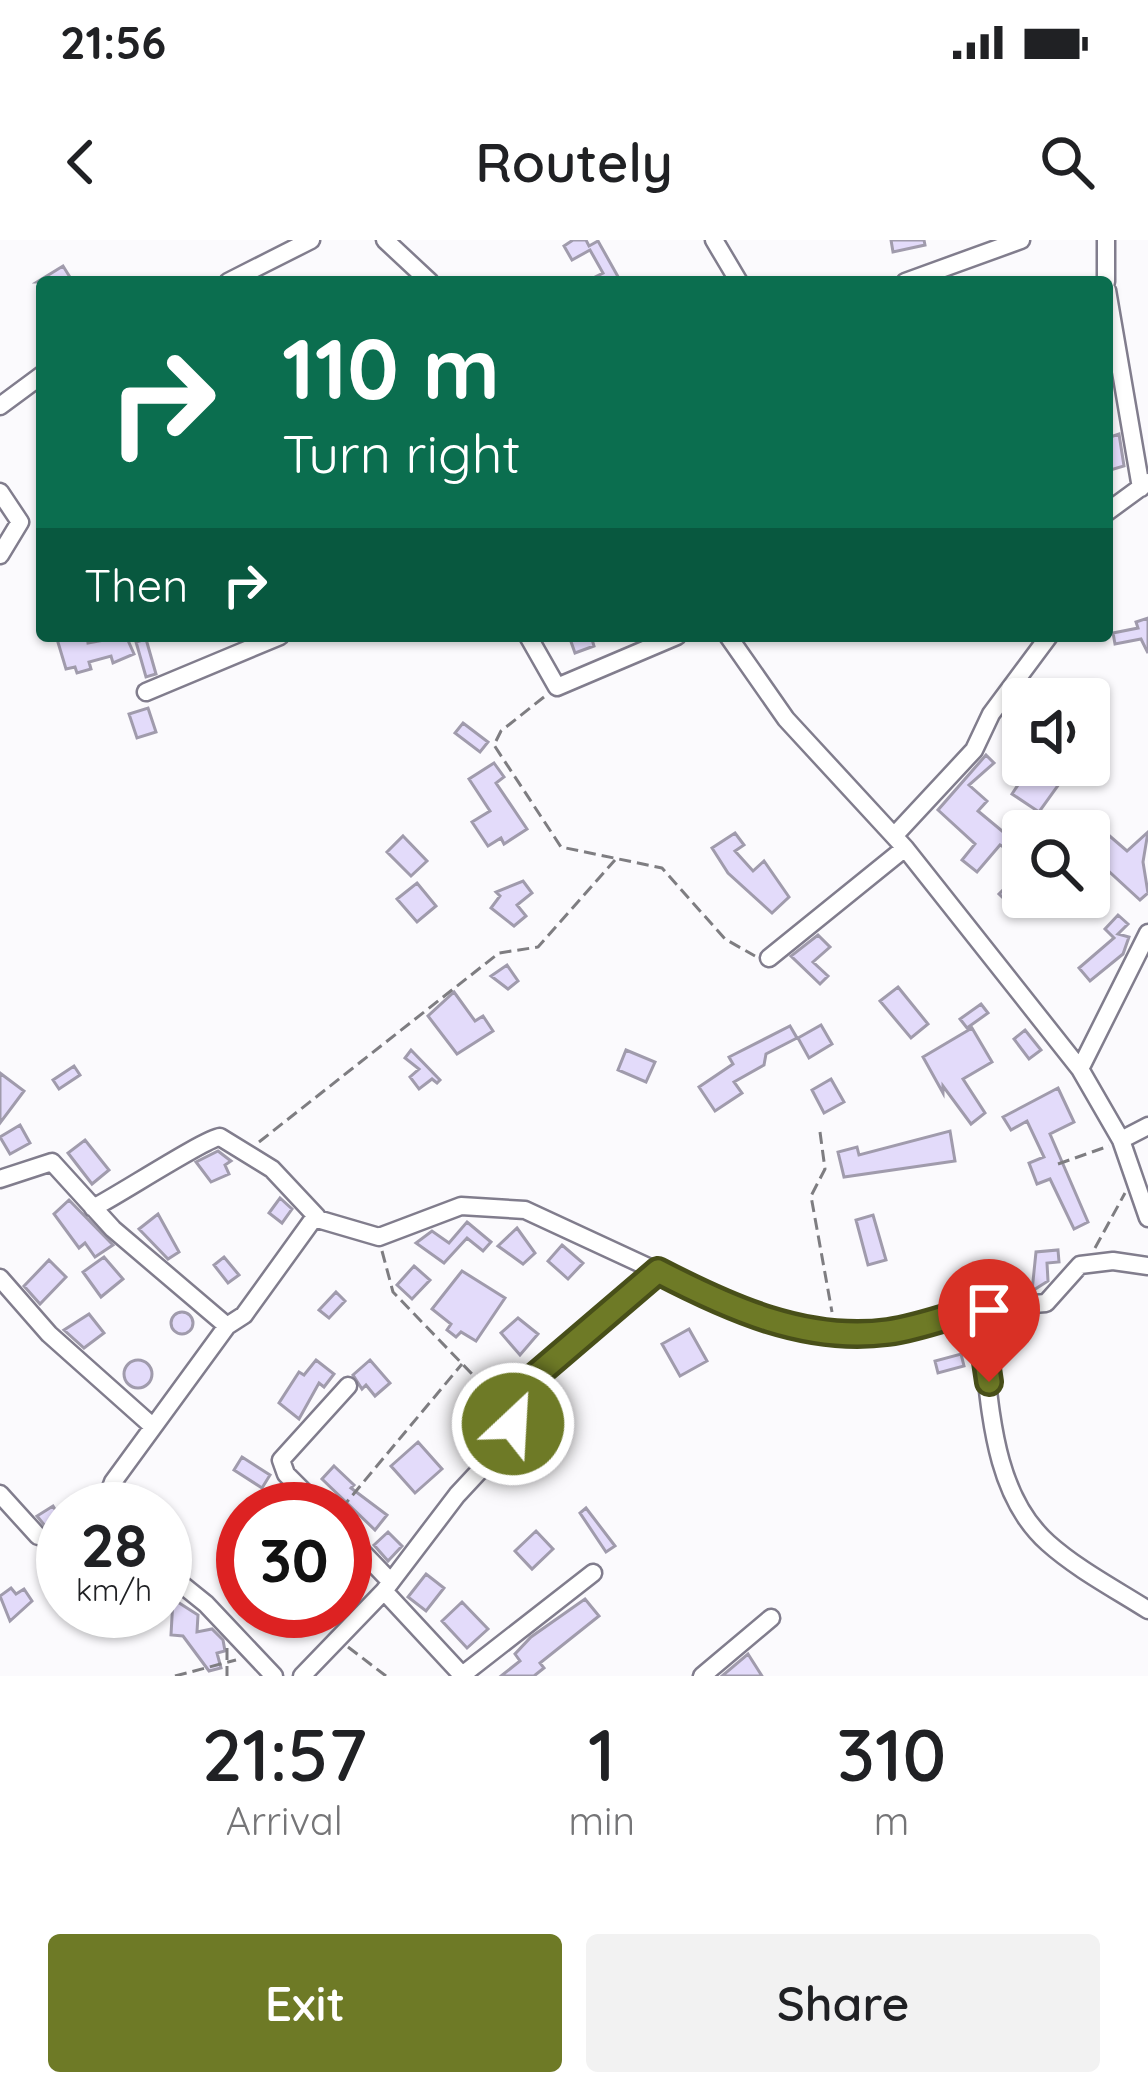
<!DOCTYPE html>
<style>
:root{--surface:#fff;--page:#f2f2f2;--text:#202124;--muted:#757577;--accent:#6e7a26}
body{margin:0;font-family:Quicksand,sans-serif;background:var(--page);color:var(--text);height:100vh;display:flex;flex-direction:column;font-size:45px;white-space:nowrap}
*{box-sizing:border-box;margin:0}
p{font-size:39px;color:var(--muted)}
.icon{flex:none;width:66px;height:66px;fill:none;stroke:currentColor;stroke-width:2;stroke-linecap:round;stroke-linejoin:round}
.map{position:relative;height:1436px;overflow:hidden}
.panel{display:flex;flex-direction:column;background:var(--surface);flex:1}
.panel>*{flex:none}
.top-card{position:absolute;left:36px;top:36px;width:1077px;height:366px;border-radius:12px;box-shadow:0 3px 9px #0004;background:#0b6e4f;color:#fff;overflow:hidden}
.fabs{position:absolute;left:1002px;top:438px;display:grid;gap:24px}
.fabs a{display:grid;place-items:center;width:108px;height:108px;border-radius:12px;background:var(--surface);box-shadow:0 3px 9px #0004;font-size:60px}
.speed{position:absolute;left:36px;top:1242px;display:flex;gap:24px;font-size:60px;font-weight:700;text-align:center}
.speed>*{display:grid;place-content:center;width:156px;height:156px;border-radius:50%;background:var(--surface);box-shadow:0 3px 9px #0004;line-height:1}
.speed small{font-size:30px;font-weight:400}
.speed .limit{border:18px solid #d22;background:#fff;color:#111}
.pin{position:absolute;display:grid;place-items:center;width:102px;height:102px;color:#fff;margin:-123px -51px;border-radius:50% 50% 50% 0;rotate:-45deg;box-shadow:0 0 12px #0007}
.pin .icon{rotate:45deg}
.me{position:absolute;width:132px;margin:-66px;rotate:25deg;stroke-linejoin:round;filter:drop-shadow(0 0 9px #0008)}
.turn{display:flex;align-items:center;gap:42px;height:252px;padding:0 48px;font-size:54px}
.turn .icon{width:156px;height:156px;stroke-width:2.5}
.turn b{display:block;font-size:84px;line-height:102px}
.then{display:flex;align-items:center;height:114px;padding:0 48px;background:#0003;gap:24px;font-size:45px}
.eta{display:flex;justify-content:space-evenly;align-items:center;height:204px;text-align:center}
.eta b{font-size:72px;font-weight:600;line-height:84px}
.action{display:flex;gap:24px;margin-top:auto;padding:24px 48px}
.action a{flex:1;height:138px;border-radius:12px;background:var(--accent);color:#fff;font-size:48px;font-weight:600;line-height:138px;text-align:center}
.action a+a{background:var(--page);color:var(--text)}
.status{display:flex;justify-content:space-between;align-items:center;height:84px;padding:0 60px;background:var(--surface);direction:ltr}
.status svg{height:33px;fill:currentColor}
header{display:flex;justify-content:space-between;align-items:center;height:156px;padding:0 48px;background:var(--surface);font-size:54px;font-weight:600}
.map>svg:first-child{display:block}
.building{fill:#e3dbfa;stroke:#a09bac;stroke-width:3}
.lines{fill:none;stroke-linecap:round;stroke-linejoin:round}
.minor-casing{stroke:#817d8d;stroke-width:21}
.path{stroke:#7e7d81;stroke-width:3;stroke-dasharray:12 6;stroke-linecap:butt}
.minor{stroke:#fff;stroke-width:16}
.route-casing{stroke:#484f19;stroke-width:30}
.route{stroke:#6e7a26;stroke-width:21}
</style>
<div class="status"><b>21:56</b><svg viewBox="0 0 49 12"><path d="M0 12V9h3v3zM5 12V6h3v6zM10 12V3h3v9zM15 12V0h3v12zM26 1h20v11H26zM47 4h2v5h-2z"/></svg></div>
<header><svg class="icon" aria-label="back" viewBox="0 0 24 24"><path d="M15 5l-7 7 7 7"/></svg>Routely<svg class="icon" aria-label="search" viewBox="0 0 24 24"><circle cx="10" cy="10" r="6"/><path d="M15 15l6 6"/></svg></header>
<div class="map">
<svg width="1148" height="1436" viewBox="0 0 1148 1436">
<rect width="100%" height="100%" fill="#fbfafd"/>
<path class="building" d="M 573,0 L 586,0 L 589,6 L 598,1 L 621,42 L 585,42 L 603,33 L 590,10 L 572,20 L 564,6 Z
M 891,0 L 924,0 L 925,5 L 893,12 Z
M 63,26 L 73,42 L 37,42 Z
M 1119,194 L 1124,226 L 1107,231 L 1107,198 Z
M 1148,378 L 1148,413 L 1141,399 L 1115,404 L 1113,393 L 1138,388 L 1136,382 Z
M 87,396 L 88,403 L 126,396 L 134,414 L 113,423 L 111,416 L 89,422 L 91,429 L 77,433 L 75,427 L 66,429 L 57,399 Z
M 569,396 L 591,396 L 594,406 L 575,413 Z
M 146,399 L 156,434 L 146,437 L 136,402 Z
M 148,468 L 156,492 L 137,498 L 129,474 Z
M 463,483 L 488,502 L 480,512 L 455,493 Z
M 986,515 L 994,523 L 969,545 L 987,561 L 978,571 L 1013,600 L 1007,609 L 1000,605 L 977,632 L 962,620 L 975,604 L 938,570 Z
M 494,523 L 504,537 L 496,543 L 527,589 L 504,604 L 501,598 L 488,606 L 472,582 L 490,571 L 469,539 Z
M 1031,525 L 1054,525 L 1062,540 L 1039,572 L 1012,554 Z
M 1105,592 L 1127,611 L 1148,592 L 1143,622 L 1148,653 L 1140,660 L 1089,613 Z
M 735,593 L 744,605 L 735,611 L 753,631 L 764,621 L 789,657 L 772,673 L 728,633 L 712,608 Z
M 403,596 L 427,621 L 411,636 L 387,612 Z
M 523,641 L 532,653 L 517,665 L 526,676 L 514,686 L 491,668 L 500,656 L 496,652 Z
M 1012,641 L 1033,661 L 1020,674 L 999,654 Z
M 417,643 L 436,666 L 417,682 L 397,659 Z
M 1118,675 L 1128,684 L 1118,694 L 1129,697 L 1123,714 L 1090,741 L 1079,728 L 1114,698 L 1105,689 Z
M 818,695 L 830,707 L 813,722 L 828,736 L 820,744 L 791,716 Z
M 507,725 L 518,741 L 508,749 L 491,736 Z
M 898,747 L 928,784 L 911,798 L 880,761 Z
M 454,752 L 475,781 L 483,776 L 493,791 L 457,814 L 428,776 Z
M 981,764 L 988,773 L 967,788 L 960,779 Z
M 821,785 L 832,804 L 809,818 L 798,798 Z
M 790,786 L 797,798 L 766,814 L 764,825 L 734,842 L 742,853 L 715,871 L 699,847 L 733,824 L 729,817 Z
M 972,788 L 992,822 L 963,839 L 985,873 L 971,884 L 943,846 L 943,853 L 923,817 Z
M 1025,790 L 1041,810 L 1029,819 L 1014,799 Z
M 411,810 L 440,840 L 437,843 L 432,839 L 419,849 L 410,837 L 419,829 L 405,818 Z
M 626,810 L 655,822 L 646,842 L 618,830 Z
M 74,826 L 80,835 L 59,849 L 53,840 Z
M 0,833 L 24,851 L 0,883 Z
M 831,839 L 844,862 L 824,873 L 812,850 Z
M 1058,848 L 1074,882 L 1050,894 L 1088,982 L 1074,989 L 1050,939 L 1037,944 L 1029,923 L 1044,917 L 1027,881 L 1011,890 L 1003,877 Z
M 20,885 L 30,903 L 10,914 L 0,897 Z
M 950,891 L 955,921 L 844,937 L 838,912 L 857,907 L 859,915 Z
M 85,900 L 109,930 L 92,944 L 68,913 Z
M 218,911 L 231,921 L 225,925 L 229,934 L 211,942 L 196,922 Z
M 280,958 L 292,969 L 282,983 L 269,973 Z
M 69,960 L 113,1005 L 95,1017 L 85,1003 L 79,1008 L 54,974 Z
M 158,974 L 179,1012 L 168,1019 L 139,989 Z
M 873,975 L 886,1020 L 868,1025 L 856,980 Z
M 467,982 L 491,1002 L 483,1011 L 467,998 L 444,1023 L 416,1003 L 432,991 L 449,1003 Z
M 517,988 L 535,1013 L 523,1024 L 498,1006 Z
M 562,1005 L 583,1023 L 568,1039 L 548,1021 Z
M 1058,1010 L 1059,1022 L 1047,1023 L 1048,1041 L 1032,1051 L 1036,1012 Z
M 104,1017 L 123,1039 L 101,1057 L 83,1032 Z
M 224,1017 L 239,1035 L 228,1043 L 214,1025 Z
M 49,1020 L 66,1037 L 40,1064 L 24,1046 Z
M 987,1023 L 1003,1023 L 1002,1052 L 986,1052 Z
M 414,1026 L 430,1040 L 412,1059 L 397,1045 Z
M 462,1031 L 505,1058 L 476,1101 L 461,1092 L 456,1097 L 447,1090 L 451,1084 L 432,1069 Z
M 336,1052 L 345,1061 L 329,1078 L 319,1070 Z
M171 1083a11 11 0 1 1 22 0a11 11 0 1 1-22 0Z
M 89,1074 L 104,1093 L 84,1108 L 64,1090 Z
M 518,1078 L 538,1094 L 520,1115 L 501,1093 Z
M 1009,1078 L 1031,1085 L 1026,1101 L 1017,1098 L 997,1119 Z
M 689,1089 L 707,1121 L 680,1136 L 662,1104 Z
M 961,1114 L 964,1126 L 938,1133 L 935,1121 Z
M 316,1120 L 334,1134 L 324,1147 L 319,1143 L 299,1179 L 279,1163 L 299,1132 L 304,1135 Z
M 370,1120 L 390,1143 L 375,1156 L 366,1145 L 362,1149 L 353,1135 Z
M124 1134a14 14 0 1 1 28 0a14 14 0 1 1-28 0Z
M 418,1202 L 442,1229 L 415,1253 L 391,1226 Z
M 242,1217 L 270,1235 L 262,1248 L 234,1230 Z
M 334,1226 L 354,1245 L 351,1248 L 387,1275 L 375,1290 L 322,1239 Z
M 282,1254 L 286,1254 L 303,1269 L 268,1269 Z
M 53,1266 L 59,1276 L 54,1279 L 63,1290 L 63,1308 L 37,1276 Z
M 586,1268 L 615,1306 L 606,1312 L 580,1273 Z
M 536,1291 L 553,1309 L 532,1329 L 515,1311 Z
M 388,1292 L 402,1306 L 388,1321 L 374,1305 Z
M 426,1334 L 444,1348 L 426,1371 L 408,1357 Z
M 11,1348 L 16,1354 L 24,1349 L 32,1361 L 10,1381 L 0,1356 Z
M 173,1359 L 198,1375 L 197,1392 L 212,1389 L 223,1400 L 225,1411 L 217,1413 L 221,1428 L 209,1431 L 183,1396 L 171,1395 Z
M 585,1359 L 599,1376 L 540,1423 L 544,1428 L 534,1436 L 501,1436 L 520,1421 L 515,1414 L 531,1397 Z
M 462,1362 L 488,1389 L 467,1408 L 442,1381 Z
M 748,1414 L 762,1436 L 722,1436 Z"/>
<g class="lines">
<g class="minor-casing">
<path id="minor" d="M 385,0 L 430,42
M 714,0 L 739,42
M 228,42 L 311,0
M 905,42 L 1021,0
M 1106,42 L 1106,0
M 1107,50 L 1141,248
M 0,166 L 42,135
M 0,252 L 20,282 L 0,315
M 1107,272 L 1148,242
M 528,396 L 557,447 L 677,396
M 728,396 L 786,479 L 905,608 L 1080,829 L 1121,900 L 1148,978
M 146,452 L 280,396
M 894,596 L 974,510 L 991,474 L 1049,396
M 769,718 L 905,608
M 1080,829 L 1148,693
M 1121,900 L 1148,886
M 0,939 L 52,922 L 113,989 L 227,1086 L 244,1075 L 314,978 L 379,997 L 461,966 L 525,970 L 756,1077 L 809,1089 L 882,1093 L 978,1068 L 1046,1063 L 1080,1025 L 1113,1021 L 1148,1026
M 93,968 C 117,956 206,898 220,897 L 272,929 L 317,977
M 0,1038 L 49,1094 L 150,1184
M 978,1068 C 991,1144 985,1247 1048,1303 C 1077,1329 1115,1349 1148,1370
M 0,1254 L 38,1296
M 118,1269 L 109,1253 L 113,1242 L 227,1086
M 321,1269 L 286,1234 L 281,1220 L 348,1146
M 345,1294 L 391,1342
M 165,1331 L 206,1364 L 274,1436
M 384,1351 L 462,1435
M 302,1436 L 384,1351 L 457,1255 L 511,1197 L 513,1155 L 658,1031
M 461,1436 L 593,1333
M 702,1436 L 771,1378"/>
</g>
<path class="path" d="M 544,457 L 501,491 L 494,505 L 561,607 L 662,628 L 725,699 L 755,716
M 820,892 L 825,929 L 811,956 L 832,1072
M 259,902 L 499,713 L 538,707 L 615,620
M 1058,924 L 1109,906
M 1095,1008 L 1125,953
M 382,1011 L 393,1052 L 498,1161
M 341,1269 L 462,1124
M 313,1371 L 329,1387
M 348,1407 L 386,1436
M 227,1408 L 227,1436
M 175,1436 L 236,1420"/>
<use href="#minor" class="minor"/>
</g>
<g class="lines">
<g class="route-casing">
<path id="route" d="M 513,1184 L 508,1166 L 513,1155 L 658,1031 C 729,1068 806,1103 888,1092 C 918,1088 949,1076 978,1068 L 989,1142"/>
</g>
<use href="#route" class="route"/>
</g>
</svg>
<div class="fabs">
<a><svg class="icon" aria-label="sound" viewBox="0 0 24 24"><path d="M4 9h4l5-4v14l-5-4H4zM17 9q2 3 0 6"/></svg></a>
<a><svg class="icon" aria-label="search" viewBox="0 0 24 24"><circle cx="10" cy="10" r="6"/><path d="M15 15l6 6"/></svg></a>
</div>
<div class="speed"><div>28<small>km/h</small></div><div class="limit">30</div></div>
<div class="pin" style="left:989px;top:1142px;background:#d93025"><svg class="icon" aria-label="arrive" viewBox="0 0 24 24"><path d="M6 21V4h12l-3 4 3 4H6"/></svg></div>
<svg class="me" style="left:513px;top:1184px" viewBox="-20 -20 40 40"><circle r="17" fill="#6e7a26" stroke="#fff" stroke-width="3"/><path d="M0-11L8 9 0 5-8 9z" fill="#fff"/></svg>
<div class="top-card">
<div class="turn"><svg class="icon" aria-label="right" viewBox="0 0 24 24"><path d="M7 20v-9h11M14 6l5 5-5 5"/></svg><div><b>110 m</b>Turn right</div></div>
<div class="then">Then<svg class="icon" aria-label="right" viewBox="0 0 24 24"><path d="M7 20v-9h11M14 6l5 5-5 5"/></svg></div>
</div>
</div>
<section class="panel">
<div class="eta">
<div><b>21:57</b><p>Arrival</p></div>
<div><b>1</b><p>min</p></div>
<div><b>310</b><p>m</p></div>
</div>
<div class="action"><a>Exit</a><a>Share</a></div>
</section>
